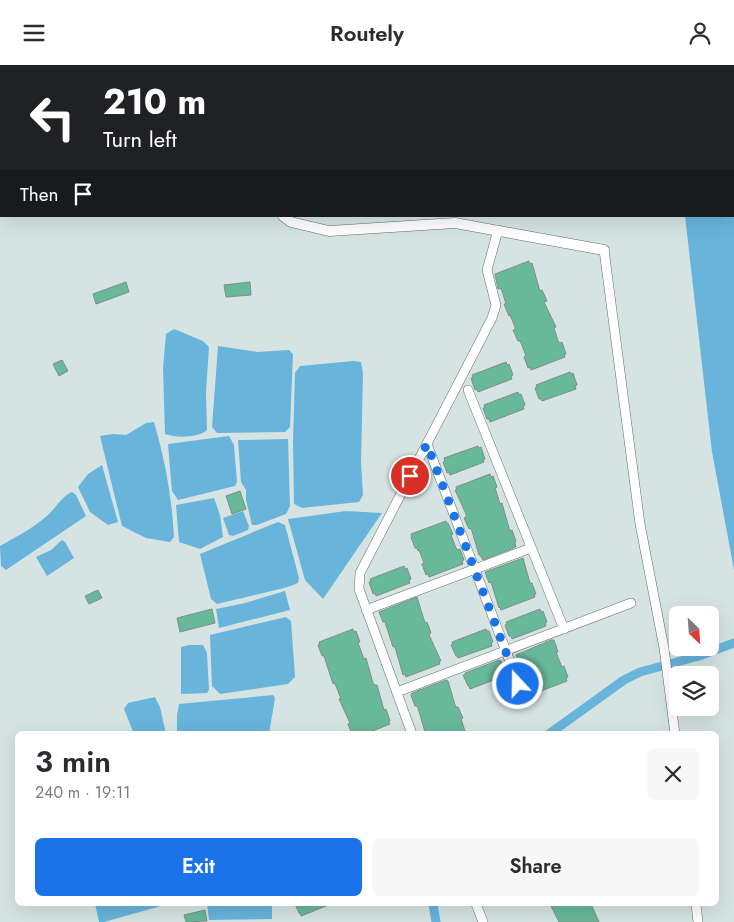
<!DOCTYPE html>
<meta charset="utf-8">
<style>
:root{--surface:#fff;--page:#f7f7f7;--text:#2b2b33;--muted:#7c7c81;--accent:#1a73e8}
body{margin:0;font-family:Jost,sans-serif;background:var(--page);color:var(--text);height:100vh;display:flex;flex-direction:column;font-size:19px;white-space:nowrap}
*{box-sizing:border-box;margin:0}
p{font-size:16px;color:var(--muted)}
.icon{flex:none;width:28px;height:28px;fill:none;stroke:currentColor;stroke-width:2;stroke-linecap:round;stroke-linejoin:round}
.map{position:relative;flex:1;overflow:hidden}
.drawer{position:absolute;left:15px;top:666px;width:704px;height:175px;display:flex;flex-direction:column;background:var(--surface);border-radius:8px;box-shadow:0 5px 20px #0002}
.drawer>*{flex:none}
.hud{position:absolute;left:0px;top:0px;width:735px;height:152px;box-shadow:0 5px 20px #0002;background:#202124;color:#fff;overflow:hidden}
.needle{width:32px;rotate:155deg}
.tools{position:absolute;left:669px;top:541px;display:grid;gap:10px}
.tools a{display:grid;place-items:center;width:50px;height:50px;border-radius:8px;background:var(--surface);box-shadow:0 5px 20px #0002;font-size:25px}
.pin{position:absolute;display:grid;place-items:center;width:42px;height:42px;color:#fff;margin:-21px;border:2px solid #fff;border-radius:50%;box-shadow:0 1px 5px #0007}
.me{position:absolute;width:55px;margin:-28px;rotate:339deg;stroke-linejoin:round;filter:drop-shadow(0 0 4px #0008)}
.turn{display:flex;align-items:center;gap:18px;height:105px;padding:0 20px;font-size:22px}
.turn .icon{width:65px;height:65px;stroke-width:2.5}
.turn b{display:block;font-size:35px;line-height:42px}
.then{display:flex;align-items:center;height:48px;padding:0 20px;background:#0003;gap:10px;font-size:19px}
.round{display:grid;place-items:center;flex:none;width:52px;height:52px;border-radius:8px;background:var(--page)}
.headline{display:flex;align-items:center;justify-content:space-between;height:85px;padding:0 20px}
h1{font-size:30px;font-weight:600;line-height:38px}
.primary-button{display:flex;gap:10px;margin-top:auto;padding:10px 20px}
.primary-button a{flex:1;height:58px;border-radius:8px;background:var(--accent);color:#fff;font-size:20px;font-weight:600;line-height:58px;text-align:center}
.primary-button a+a{background:var(--page);color:var(--text)}
header{display:flex;justify-content:space-between;align-items:center;height:65px;padding:0 20px;background:var(--surface);font-size:22px;font-weight:600}
.map>svg:first-child{display:block}
.water{fill:#69b4db}
.lines{fill:none;stroke-linecap:round;stroke-linejoin:round}
.canal{stroke:#69b4db;stroke-width:9}
.building{fill:#68b999;stroke:#818d88}
.minor-casing{stroke:#606e6c;stroke-width:10}
.major-casing{stroke:#606e6c;stroke-width:11}
.minor{stroke:#fff;stroke-width:9}
.major{stroke:#fff;stroke-width:10}
.route{stroke:#1a73e8;stroke-width:9;stroke-dasharray:0 16.2}
</style>
<header><svg class="icon" aria-label="menu" viewBox="0 0 24 24"><path d="M4 6h16M4 12h16M4 18h16"/></svg>Routely<svg class="icon" aria-label="person" viewBox="0 0 24 24"><circle cx="12" cy="8" r="4"/><path d="M4 21q1-7 8-7t8 7"/></svg></header>
<div class="map">
<svg width="734" height="857" viewBox="0 0 734 857">
<rect width="100%" height="100%" fill="#d5e4e3"/>
<path class="water" d="M 669,0 L 734,0 L 734,505 L 712,387 L 685,151 L 734,151 L 734,1 Z
M 174,264 L 203,276 L 209,282 L 206,327 L 207,365 C 199,373 175,373 165,369 L 163,303 L 166,269 Z
M 218,281 L 257,287 L 289,285 L 293,289 L 290,362 L 285,367 L 217,368 L 212,362 Z
M 354,296 L 361,297 L 363,308 L 361,397 L 363,430 L 359,437 L 302,443 L 294,439 L 293,377 L 295,308 L 300,301 Z
M 154,357 C 165,395 172,433 174,472 L 170,477 L 146,473 L 122,461 L 100,371 L 113,369 L 126,370 L 146,358 Z
M 229,371 L 234,380 L 237,417 L 235,421 L 178,435 L 172,426 L 168,379 Z
M 288,374 L 290,441 L 286,449 L 257,460 L 252,460 L 246,435 L 246,425 L 241,417 L 238,375 Z
M 102,400 L 118,457 L 108,460 L 90,447 L 78,422 L 88,409 Z
M 72,427 L 76,430 L 86,451 L 6,505 L 1,501 L 0,481 C 16,472 33,463 47,451 C 56,443 61,432 72,427 Z
M 214,433 L 220,450 L 223,472 L 200,484 L 179,477 L 176,440 Z
M 243,446 L 249,461 L 248,465 L 233,471 L 229,470 L 223,453 Z
M 346,446 L 382,448 L 323,534 L 305,515 L 288,454 Z
M 278,457 L 285,460 L 299,513 L 298,518 L 288,522 L 217,539 L 211,534 L 200,489 Z
M 62,475 L 65,477 L 74,493 L 47,511 L 36,492 L 51,485 Z
M 285,526 L 290,545 L 219,563 L 216,544 L 245,538 Z
M 286,552 L 291,556 L 295,612 L 288,619 L 220,629 L 212,621 L 210,570 Z
M 189,580 L 203,580 L 207,588 L 209,625 L 207,628 L 181,629 L 181,582 Z
M 273,630 L 275,633 L 269,669 L 177,669 L 177,650 L 179,639 Z
M 155,632 L 160,642 L 166,669 L 134,669 L 124,644 L 128,638 Z
M 95,839 L 168,839 L 104,857 L 99,857 Z
M 207,839 L 272,839 L 272,854 L 209,855 Z"/>
<g class="lines">
<path class="canal" d="M 549,669 L 624,615 L 640,607 L 699,591 L 734,578
M 433,839 L 436,857"/>
</g>
<path class="building" d="M 529,196 L 530,199 L 532,198 L 539,223 L 540,226 L 542,225 L 547,236 L 544,237 L 556,262 L 554,263 L 558,276 L 560,278 L 562,277 L 566,289 L 564,289 L 565,292 L 531,305 L 530,302 L 528,303 L 524,292 L 526,291 L 521,278 L 520,276 L 518,276 L 513,265 L 515,265 L 515,262 L 510,250 L 509,251 L 504,239 L 506,239 L 502,226 L 500,223 L 498,224 L 495,209 Z
M 126,217 L 129,227 L 96,239 L 93,229 Z
M 250,217 L 251,230 L 226,232 L 224,220 Z
M 62,295 L 68,306 L 59,311 L 53,299 Z
M 506,297 L 507,300 L 509,299 L 513,310 L 511,311 L 512,314 L 478,327 L 477,324 L 475,325 L 471,313 L 473,313 L 472,310 Z
M 570,307 L 571,309 L 573,308 L 577,320 L 575,321 L 576,324 L 542,336 L 541,334 L 539,334 L 535,323 L 537,322 L 536,320 Z
M 518,327 L 519,330 L 521,329 L 525,340 L 523,341 L 524,344 L 490,357 L 489,354 L 487,354 L 483,343 L 485,343 L 484,340 Z
M 478,381 L 479,383 L 481,382 L 485,394 L 483,394 L 484,397 L 450,410 L 449,407 L 447,408 L 443,397 L 445,396 L 444,393 Z
M 490,409 L 491,412 L 493,411 L 497,422 L 495,423 L 496,426 L 500,439 L 502,438 L 509,463 L 510,466 L 512,465 L 516,476 L 515,477 L 516,482 L 483,495 L 480,490 L 479,490 L 472,466 L 470,463 L 469,464 L 464,453 L 466,452 L 466,449 L 455,425 L 457,425 L 456,422 Z
M 240,426 L 246,444 L 232,449 L 226,431 Z
M 446,456 L 446,458 L 448,458 L 453,469 L 451,470 L 456,483 L 458,485 L 460,484 L 464,495 L 462,496 L 463,499 L 429,512 L 428,509 L 426,510 L 422,499 L 424,498 L 419,485 L 418,486 L 417,483 L 415,483 L 411,472 L 412,472 L 411,469 Z
M 523,493 L 530,518 L 532,518 L 536,529 L 534,530 L 535,532 L 501,545 L 500,542 L 499,543 L 491,517 L 489,518 L 485,507 Z
M 404,501 L 405,504 L 407,503 L 411,514 L 409,515 L 410,518 L 376,531 L 375,528 L 373,529 L 369,517 L 371,517 L 370,514 Z
M 98,525 L 102,533 L 89,539 L 85,531 Z
M 417,532 L 425,558 L 427,557 L 431,568 L 429,569 L 430,572 L 441,596 L 439,596 L 440,599 L 406,612 L 405,609 L 403,610 L 395,582 L 393,582 L 385,557 L 383,557 L 379,547 Z
M 212,544 L 215,558 L 180,567 L 177,553 Z
M 540,544 L 541,547 L 543,546 L 547,557 L 545,558 L 546,561 L 512,574 L 511,571 L 509,571 L 505,560 L 507,559 L 506,557 Z
M 353,564 L 354,567 L 356,566 L 360,577 L 358,578 L 364,594 L 366,593 L 373,618 L 375,620 L 377,620 L 384,645 L 386,644 L 390,656 L 388,656 L 390,659 L 365,669 L 352,669 L 348,659 L 350,658 L 339,634 L 341,634 L 336,621 L 334,618 L 333,619 L 324,591 L 322,591 L 318,580 L 320,580 L 319,577 Z
M 486,564 L 487,566 L 489,566 L 493,577 L 491,578 L 492,581 L 458,593 L 457,591 L 456,591 L 451,580 L 453,579 L 452,577 Z
M 551,575 L 554,575 L 558,587 L 556,587 L 561,600 L 562,602 L 564,601 L 568,612 L 566,613 L 567,616 L 533,629 L 532,626 L 530,627 L 526,616 L 528,615 L 527,612 L 516,590 Z
M 499,595 L 501,596 L 505,607 L 503,608 L 504,611 L 470,624 L 469,621 L 468,621 L 463,610 L 465,610 L 465,608 Z
M 446,615 L 448,616 L 455,640 L 456,642 L 458,642 L 463,653 L 461,654 L 466,669 L 425,667 L 418,643 L 417,641 L 415,641 L 411,630 L 412,628 Z
M 295,839 L 331,839 L 301,851 L 300,848 L 299,848 Z
M 550,839 L 591,839 L 599,857 L 559,857 Z
M 205,845 L 207,856 L 186,857 L 184,850 Z"/>
<g class="lines">
<g class="minor-casing">
<path id="minor" d="M 604,185 L 640,459 L 664,583 L 675,669
M 468,325 L 564,564
M 427,379 L 525,636
M 366,545 L 531,483
M 397,627 L 631,538
M 412,669 L 359,524 L 360,508 L 492,253 L 496,240 L 487,205 L 498,165
M 476,839 L 483,857
M 696,839 L 698,857"/>
</g>
<g class="major-casing">
<path id="major" d="M 163,0 L 164,1
M 283,151 L 291,157 L 329,166 L 455,158 L 604,185"/>
</g>
<use href="#minor" class="minor"/>
<use href="#major" class="major"/>
</g>
<g class="lines">
<path class="route" d="M 410,411 L 427,379 L 518,619"/>
</g>
</svg>
<div class="tools">
<a><svg class="needle" viewBox="-14 -14 28 28"><path d="M0-13l5 13h-10z" fill="#e53935"/><path d="M0 13l5-13h-10z" fill="#7c7c81"/></svg></a>
<a><svg class="icon" aria-label="layers" viewBox="0 0 24 24"><path d="M12 4l9 5-9 5-9-5zM3 14l9 5 9-5"/></svg></a>
</div>
<div class="pin" style="left:410px;top:411px;background:#d93025"><svg class="icon" aria-label="arrive" viewBox="0 0 24 24"><path d="M6 21V4h12l-3 4 3 4H6"/></svg></div>
<svg class="me" style="left:518px;top:619px" viewBox="-20 -20 40 40"><circle r="17" fill="#1a73e8" stroke="#fff" stroke-width="3"/><path d="M0-11L8 9 0 5-8 9z" fill="#fff"/></svg>
<div class="hud">
<div class="turn"><svg class="icon" aria-label="left" viewBox="0 0 24 24"><path d="M17 20v-9H6M10 6l-5 5 5 5"/></svg><div><b>210 m</b>Turn left</div></div>
<div class="then">Then<svg class="icon" aria-label="arrive" viewBox="0 0 24 24"><path d="M6 21V4h12l-3 4 3 4H6"/></svg></div>
</div>
<section class="drawer">
<div class="headline"><div><h1>3 min</h1><p>240 m · 19:11</p></div><a class="round"><svg class="icon" aria-label="close" viewBox="0 0 24 24"><path d="M6 6l12 12M18 6L6 18"/></svg></a></div>
<div class="primary-button"><a>Exit</a><a>Share</a></div>
</section>
</div>
